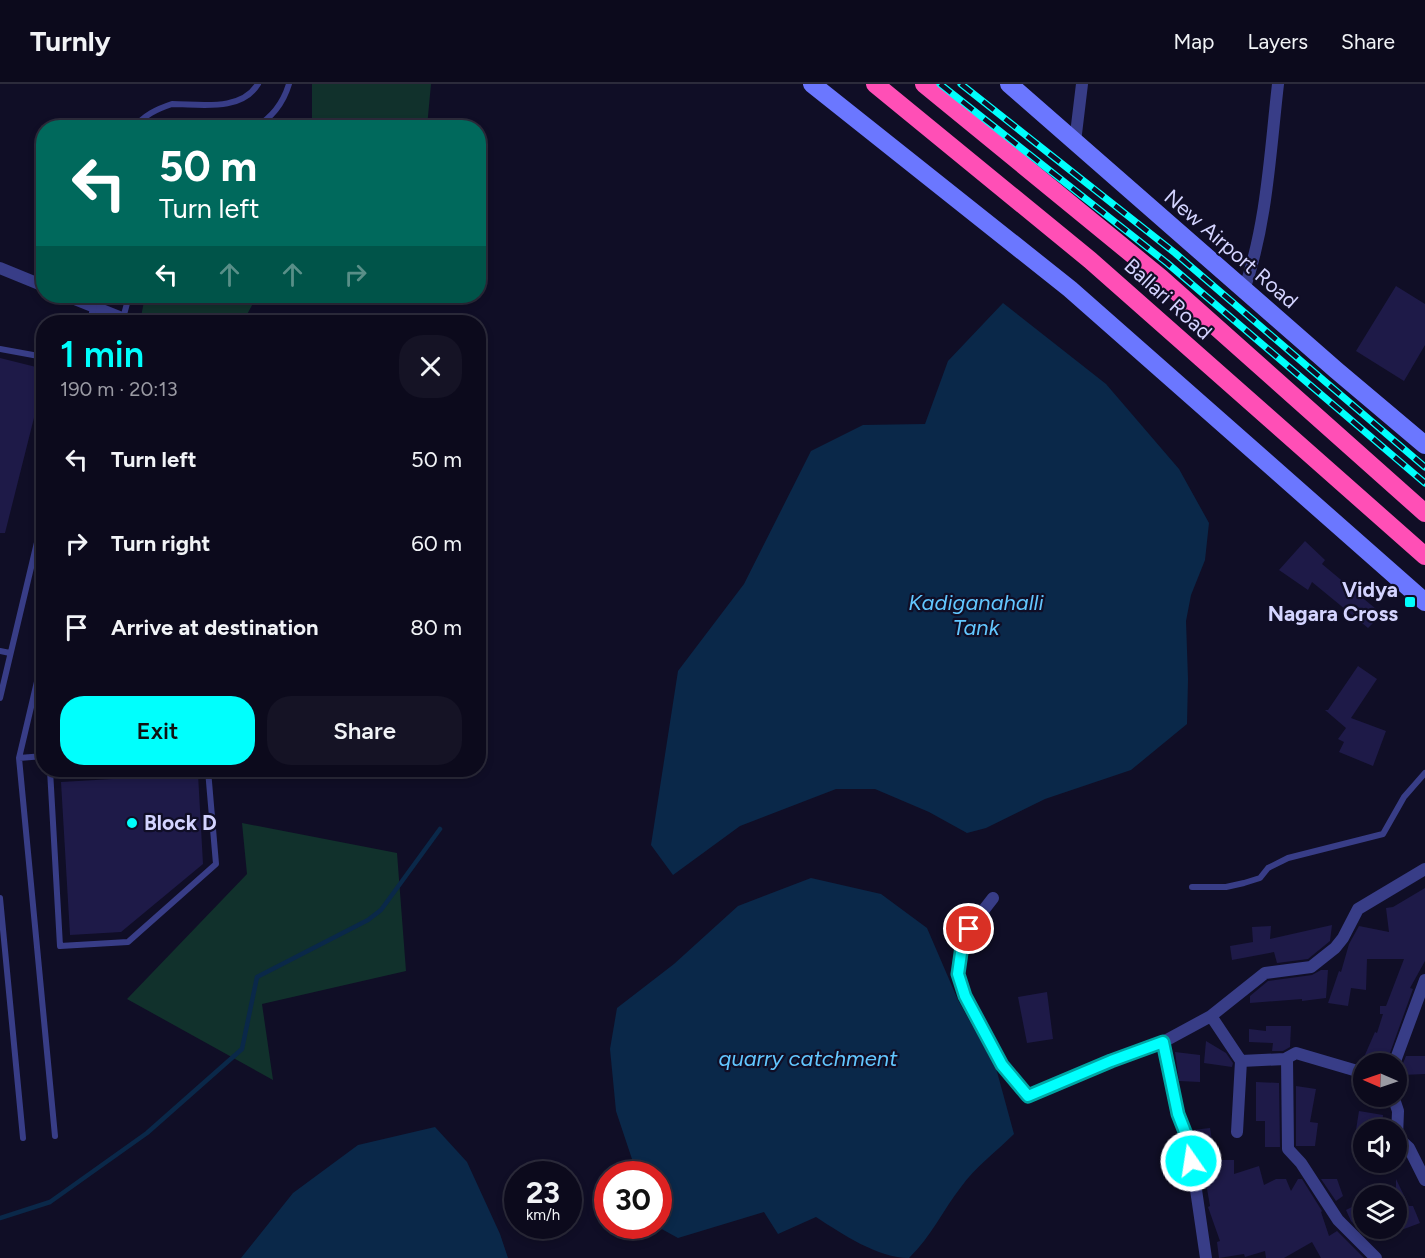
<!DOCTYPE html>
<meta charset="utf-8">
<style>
:root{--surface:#0c0a1c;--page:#151325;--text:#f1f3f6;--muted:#9a9aa3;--line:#2c2b3b;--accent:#00fffd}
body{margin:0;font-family:Figtree,sans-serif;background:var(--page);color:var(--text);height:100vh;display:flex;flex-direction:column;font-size:22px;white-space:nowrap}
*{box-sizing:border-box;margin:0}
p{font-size:20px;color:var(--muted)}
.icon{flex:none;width:33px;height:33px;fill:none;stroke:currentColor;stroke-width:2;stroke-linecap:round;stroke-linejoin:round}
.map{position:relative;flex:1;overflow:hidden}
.drawer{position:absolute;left:36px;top:231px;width:450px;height:462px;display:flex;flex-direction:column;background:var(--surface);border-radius:24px;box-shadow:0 3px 9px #0003,0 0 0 2px var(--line)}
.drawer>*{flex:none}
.hud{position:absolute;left:36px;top:36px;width:450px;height:183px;border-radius:24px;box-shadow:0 3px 9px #0003,0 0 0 2px var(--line);background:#00695c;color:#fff;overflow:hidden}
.needle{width:39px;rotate:272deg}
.controls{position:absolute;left:1353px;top:969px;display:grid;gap:12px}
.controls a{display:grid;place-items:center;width:54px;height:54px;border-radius:50%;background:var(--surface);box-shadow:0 3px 9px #0003,0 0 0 2px var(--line);font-size:30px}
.speed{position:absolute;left:504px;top:1077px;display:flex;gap:12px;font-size:30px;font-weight:700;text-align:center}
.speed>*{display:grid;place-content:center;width:78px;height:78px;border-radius:50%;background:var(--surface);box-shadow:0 3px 9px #0003,0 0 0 2px var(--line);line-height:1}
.speed small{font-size:15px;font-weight:400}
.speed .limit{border:9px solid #d22;background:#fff;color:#111}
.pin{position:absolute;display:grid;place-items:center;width:51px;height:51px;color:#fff;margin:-26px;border:3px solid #fff;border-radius:50%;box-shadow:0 2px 6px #0007}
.me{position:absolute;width:66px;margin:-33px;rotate:347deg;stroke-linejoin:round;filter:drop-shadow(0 0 4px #0008)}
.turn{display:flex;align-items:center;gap:21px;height:126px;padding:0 24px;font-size:27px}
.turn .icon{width:78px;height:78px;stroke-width:2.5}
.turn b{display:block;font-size:42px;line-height:51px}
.lanes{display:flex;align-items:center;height:57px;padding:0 24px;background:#0003;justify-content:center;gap:30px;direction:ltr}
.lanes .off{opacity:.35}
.round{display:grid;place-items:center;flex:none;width:63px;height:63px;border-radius:24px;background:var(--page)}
.head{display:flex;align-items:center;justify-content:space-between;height:102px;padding:0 24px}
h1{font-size:36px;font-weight:600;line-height:45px;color:var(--accent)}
.primary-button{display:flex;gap:12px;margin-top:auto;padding:12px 24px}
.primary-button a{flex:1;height:69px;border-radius:24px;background:var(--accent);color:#111;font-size:24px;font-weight:600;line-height:69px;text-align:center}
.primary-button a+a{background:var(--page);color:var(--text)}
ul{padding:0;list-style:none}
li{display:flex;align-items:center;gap:18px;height:84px;padding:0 24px}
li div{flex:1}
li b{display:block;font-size:22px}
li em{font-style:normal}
header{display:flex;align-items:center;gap:36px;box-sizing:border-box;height:84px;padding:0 30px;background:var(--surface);border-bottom:2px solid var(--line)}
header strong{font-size:28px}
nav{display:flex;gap:33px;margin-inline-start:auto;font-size:21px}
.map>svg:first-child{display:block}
.green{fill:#11312c}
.water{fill:#0a2849}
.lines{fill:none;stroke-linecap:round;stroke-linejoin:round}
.stream{stroke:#0a2849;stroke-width:4.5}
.building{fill:#1e1a48}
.lane{stroke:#383d87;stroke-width:6}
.street{stroke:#383d87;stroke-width:12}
.secondary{stroke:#6b77ff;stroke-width:18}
.highway{stroke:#ff4fb6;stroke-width:18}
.rail-casing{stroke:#00fffd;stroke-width:7}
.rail{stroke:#100e26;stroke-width:4.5;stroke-dasharray:14;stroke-linecap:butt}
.lane-bridge{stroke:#383d87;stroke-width:6}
.route-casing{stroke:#00a6a4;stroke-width:15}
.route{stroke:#00fffd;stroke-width:10}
.poi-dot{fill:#00fffd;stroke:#100e26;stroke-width:2}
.labels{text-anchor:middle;stroke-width:4.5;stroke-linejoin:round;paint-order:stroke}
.street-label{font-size:21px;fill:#d4d4ff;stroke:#100e26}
.poi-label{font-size:21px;font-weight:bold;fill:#d4d4ff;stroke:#100e26;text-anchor:end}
.water-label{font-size:22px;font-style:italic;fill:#62c7ff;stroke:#100e26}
</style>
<header>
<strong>Turnly</strong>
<nav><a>Map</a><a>Layers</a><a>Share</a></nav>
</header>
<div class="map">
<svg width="1425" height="1174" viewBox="0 0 1425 1174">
<rect width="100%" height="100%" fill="#100e26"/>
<path class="green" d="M 312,0 L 431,0 L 427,43 L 348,35 L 343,43 L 312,43 Z
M 145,212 L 257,212 L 243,238 L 140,238 Z
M 242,739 L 397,769 L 406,887 L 262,920 L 273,996 L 127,915 L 247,790 Z"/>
<path class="water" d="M 1003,219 L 1106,300 L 1179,385 L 1209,439 L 1205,476 L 1191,511 L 1186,537 L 1188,595 L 1187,640 L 1131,686 L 1045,715 L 986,744 L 967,749 L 929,728 L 875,705 L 836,705 L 740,742 L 673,791 L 651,761 L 678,587 L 744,500 L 811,367 L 863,341 L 925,340 L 948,277 Z
M 811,794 L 881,810 L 927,844 L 958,916 L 996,984 L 1014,1050 C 997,1067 975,1083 961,1103 C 943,1126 931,1153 909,1174 C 878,1174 842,1150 816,1133 L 778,1150 L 764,1128 L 678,1154 L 658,1143 L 658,1090 L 637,1090 L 616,1027 L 610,965 L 617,924 L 674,880 L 738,822 Z
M 435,1043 L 467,1078 L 500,1150 L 508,1174 L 241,1174 L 293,1109 L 358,1061 Z"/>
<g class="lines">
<path class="stream" d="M 0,1134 L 50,1118 L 147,1049 L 242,965 L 257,893 L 368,836 L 381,826 L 440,745"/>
</g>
<path class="building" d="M 1396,202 L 1425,220 L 1425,261 L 1404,297 L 1356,267 Z
M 0,274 L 44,285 L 44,294 L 5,449 L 0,449 Z
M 1305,457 L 1325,476 L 1322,480 L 1382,530 L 1368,544 L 1312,498 L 1308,506 L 1279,486 Z
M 1358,582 L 1377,595 L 1351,634 L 1386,647 L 1373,682 L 1339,668 L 1344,658 L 1338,655 L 1346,644 L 1325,626 L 1328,626 Z
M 198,690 L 203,780 L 121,848 L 70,851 L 61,698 Z
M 1425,804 L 1425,877 L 1410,904 L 1413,905 L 1386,980 L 1361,980 L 1375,948 L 1377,949 L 1383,930 L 1380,930 L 1380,922 L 1386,922 L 1404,875 L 1367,875 L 1366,906 L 1351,904 L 1348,922 L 1328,919 L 1339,887 L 1341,888 L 1349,860 L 1359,842 L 1389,848 L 1386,824 L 1393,823 Z
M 1332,841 L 1330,857 L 1308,875 L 1277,879 L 1274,868 L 1232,876 L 1230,862 L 1253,858 L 1252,843 L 1271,842 L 1270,855 Z
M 1321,886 L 1328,886 L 1326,914 L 1302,917 L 1302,915 L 1250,919 L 1250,912 L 1268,897 L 1312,891 Z
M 1047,908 L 1053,955 L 1027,959 L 1018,913 Z
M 1266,942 L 1291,942 L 1290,963 L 1283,967 L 1272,967 L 1273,959 L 1249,958 L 1249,945 L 1266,947 Z
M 1206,957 L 1226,969 L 1233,979 L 1232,983 L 1204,979 Z
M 1175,968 L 1200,971 L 1200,998 L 1179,997 Z
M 1406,972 L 1425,972 L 1425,990 L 1402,991 L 1401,984 Z
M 1256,998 L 1279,999 L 1280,1063 L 1265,1063 L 1265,1037 L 1256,1037 Z
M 1296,1002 L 1316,1005 L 1310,1038 L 1318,1039 L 1315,1062 L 1296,1062 Z
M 1359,1027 L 1383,1031 L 1382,1046 L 1356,1046 Z
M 1210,1044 L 1215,1076 L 1234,1076 L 1234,1090 L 1259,1082 L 1264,1101 L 1276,1095 L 1286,1095 L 1291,1107 L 1298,1095 L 1302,1095 L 1322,1127 L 1321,1128 L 1329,1152 L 1337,1147 L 1364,1174 L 1321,1174 L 1312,1158 L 1284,1174 L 1266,1174 L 1265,1167 L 1245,1173 L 1244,1170 L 1219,1174 L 1217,1158 L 1220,1157 L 1208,1123 L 1210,1122 L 1205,1093 L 1203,1093 L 1202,1088 L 1203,1073 L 1200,1073 L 1197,1057 L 1193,1046 Z
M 1321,1095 L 1337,1095 L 1343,1112 L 1336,1117 Z
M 1396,1095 L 1409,1122 L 1413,1122 L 1420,1139 L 1396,1148 Z
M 1364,1117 L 1364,1144 L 1380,1144 L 1368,1154 L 1351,1137 L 1346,1126 Z"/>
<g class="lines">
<path class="lane" d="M 134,44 C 144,31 157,25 172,20 C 200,20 241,28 258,0
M 254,44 C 272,34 283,20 289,0
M 0,265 L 44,273
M 0,567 L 10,569
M 44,568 L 19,674 L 55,1052
M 0,614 L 44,429
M 19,674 L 44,672
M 50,686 L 60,862 L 128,858 L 216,780 L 208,686
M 1192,803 L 1226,803 L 1244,799 L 1260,794 L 1268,784 L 1288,774 L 1383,750 L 1404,713 L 1425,689
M 0,814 L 23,1054"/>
<path class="street" d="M 1075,58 L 1082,0
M 0,184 L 44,202
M 1244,206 C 1267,140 1270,69 1278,0
M 67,212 L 132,238
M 993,814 L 969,845 L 962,862 L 958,890 L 965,912 L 1002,981 L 1028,1012 L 1111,977 L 1163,958 L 1211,932 L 1265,889 L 1311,883 L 1335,864 L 1343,854 L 1358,825 L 1425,785
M 1211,932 L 1241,977 L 1285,975 L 1296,969 L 1364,989
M 1163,958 L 1177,1030 L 1189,1058 L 1206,1174
M 1287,974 L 1288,1065 L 1301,1079 L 1338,1136 L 1376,1174
M 1394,980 L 1425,896
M 1393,1012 L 1398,1027 L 1397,1053 L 1409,1064 L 1425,1096
M 1237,1048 L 1241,977"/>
<path class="secondary" d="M 812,0 L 1070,205 L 1425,518
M 1009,0 L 1336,286 L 1425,361"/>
<path class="highway" d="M 875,0 L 1090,176 L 1425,472
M 924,0 L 1161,194 L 1425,429"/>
<g class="rail-casing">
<path id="rail" d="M 940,0 L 1167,179 L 1425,399
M 961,0 L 1175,169 L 1425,383"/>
</g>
<use href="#rail" class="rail"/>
<path class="lane-bridge" d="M 91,233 L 96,212
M 122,238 L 129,212"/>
</g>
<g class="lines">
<g class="route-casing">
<path id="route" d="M 969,845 L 962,862 L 958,890 L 965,912 L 1002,981 L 1028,1012 L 1111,977 L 1163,958 L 1178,1030 L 1189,1058 L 1191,1077"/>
</g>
<use href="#route" class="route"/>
</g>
<g class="poi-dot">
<rect x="1404" y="512" width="12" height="12" rx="3"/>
<circle cx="132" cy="739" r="6"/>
</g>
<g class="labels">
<g class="street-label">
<text transform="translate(1231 165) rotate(41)" y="7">New Airport Road</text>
<text transform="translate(1168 215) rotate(42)" y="7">Ballari Road</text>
</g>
<g class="poi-label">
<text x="1398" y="513">Vidya<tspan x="1398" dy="24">Nagara Cross</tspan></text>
<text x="144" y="746" text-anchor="start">Block D</text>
</g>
<g class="water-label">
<text x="976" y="526">Kadiganahalli<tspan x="976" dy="25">Tank</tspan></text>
<text x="808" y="982">quarry catchment</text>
</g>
</g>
</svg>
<div class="controls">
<a><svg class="needle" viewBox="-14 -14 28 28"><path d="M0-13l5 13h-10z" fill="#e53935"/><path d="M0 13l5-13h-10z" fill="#9a9aa3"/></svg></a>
<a><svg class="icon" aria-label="sound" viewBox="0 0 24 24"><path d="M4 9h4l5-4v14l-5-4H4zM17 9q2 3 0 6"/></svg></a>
<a><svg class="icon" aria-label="layers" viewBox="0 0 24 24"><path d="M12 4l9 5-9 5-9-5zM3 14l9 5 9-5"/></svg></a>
</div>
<div class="speed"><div>23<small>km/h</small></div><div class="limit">30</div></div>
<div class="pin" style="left:969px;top:845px;background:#d93025"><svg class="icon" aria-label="arrive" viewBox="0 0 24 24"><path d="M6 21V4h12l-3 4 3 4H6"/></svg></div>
<svg class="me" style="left:1191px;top:1077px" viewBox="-20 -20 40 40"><circle r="17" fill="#00fffd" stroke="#fff" stroke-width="3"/><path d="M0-11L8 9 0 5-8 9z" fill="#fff"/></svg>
<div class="hud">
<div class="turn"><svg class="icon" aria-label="left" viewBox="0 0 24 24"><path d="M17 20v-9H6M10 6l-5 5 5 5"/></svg><div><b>50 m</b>Turn left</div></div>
<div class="lanes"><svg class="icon" aria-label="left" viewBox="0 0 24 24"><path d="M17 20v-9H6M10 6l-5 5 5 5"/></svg><svg class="icon off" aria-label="ahead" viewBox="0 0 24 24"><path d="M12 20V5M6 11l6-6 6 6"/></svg><svg class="icon off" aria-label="ahead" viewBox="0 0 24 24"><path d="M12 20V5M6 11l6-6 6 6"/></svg><svg class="icon off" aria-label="right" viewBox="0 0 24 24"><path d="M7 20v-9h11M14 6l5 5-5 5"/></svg></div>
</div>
<section class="drawer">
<div class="head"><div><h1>1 min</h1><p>190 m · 20:13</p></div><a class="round"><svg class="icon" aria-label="close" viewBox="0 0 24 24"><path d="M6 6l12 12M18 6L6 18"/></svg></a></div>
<ul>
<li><svg class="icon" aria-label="left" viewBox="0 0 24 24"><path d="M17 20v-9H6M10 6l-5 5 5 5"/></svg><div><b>Turn left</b></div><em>50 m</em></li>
<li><svg class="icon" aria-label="right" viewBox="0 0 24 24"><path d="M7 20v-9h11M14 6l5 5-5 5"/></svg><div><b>Turn right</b></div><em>60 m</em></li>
<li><svg class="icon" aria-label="arrive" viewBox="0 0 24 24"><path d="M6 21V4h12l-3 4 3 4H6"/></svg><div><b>Arrive at destination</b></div><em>80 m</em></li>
</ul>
<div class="primary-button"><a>Exit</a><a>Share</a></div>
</section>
</div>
